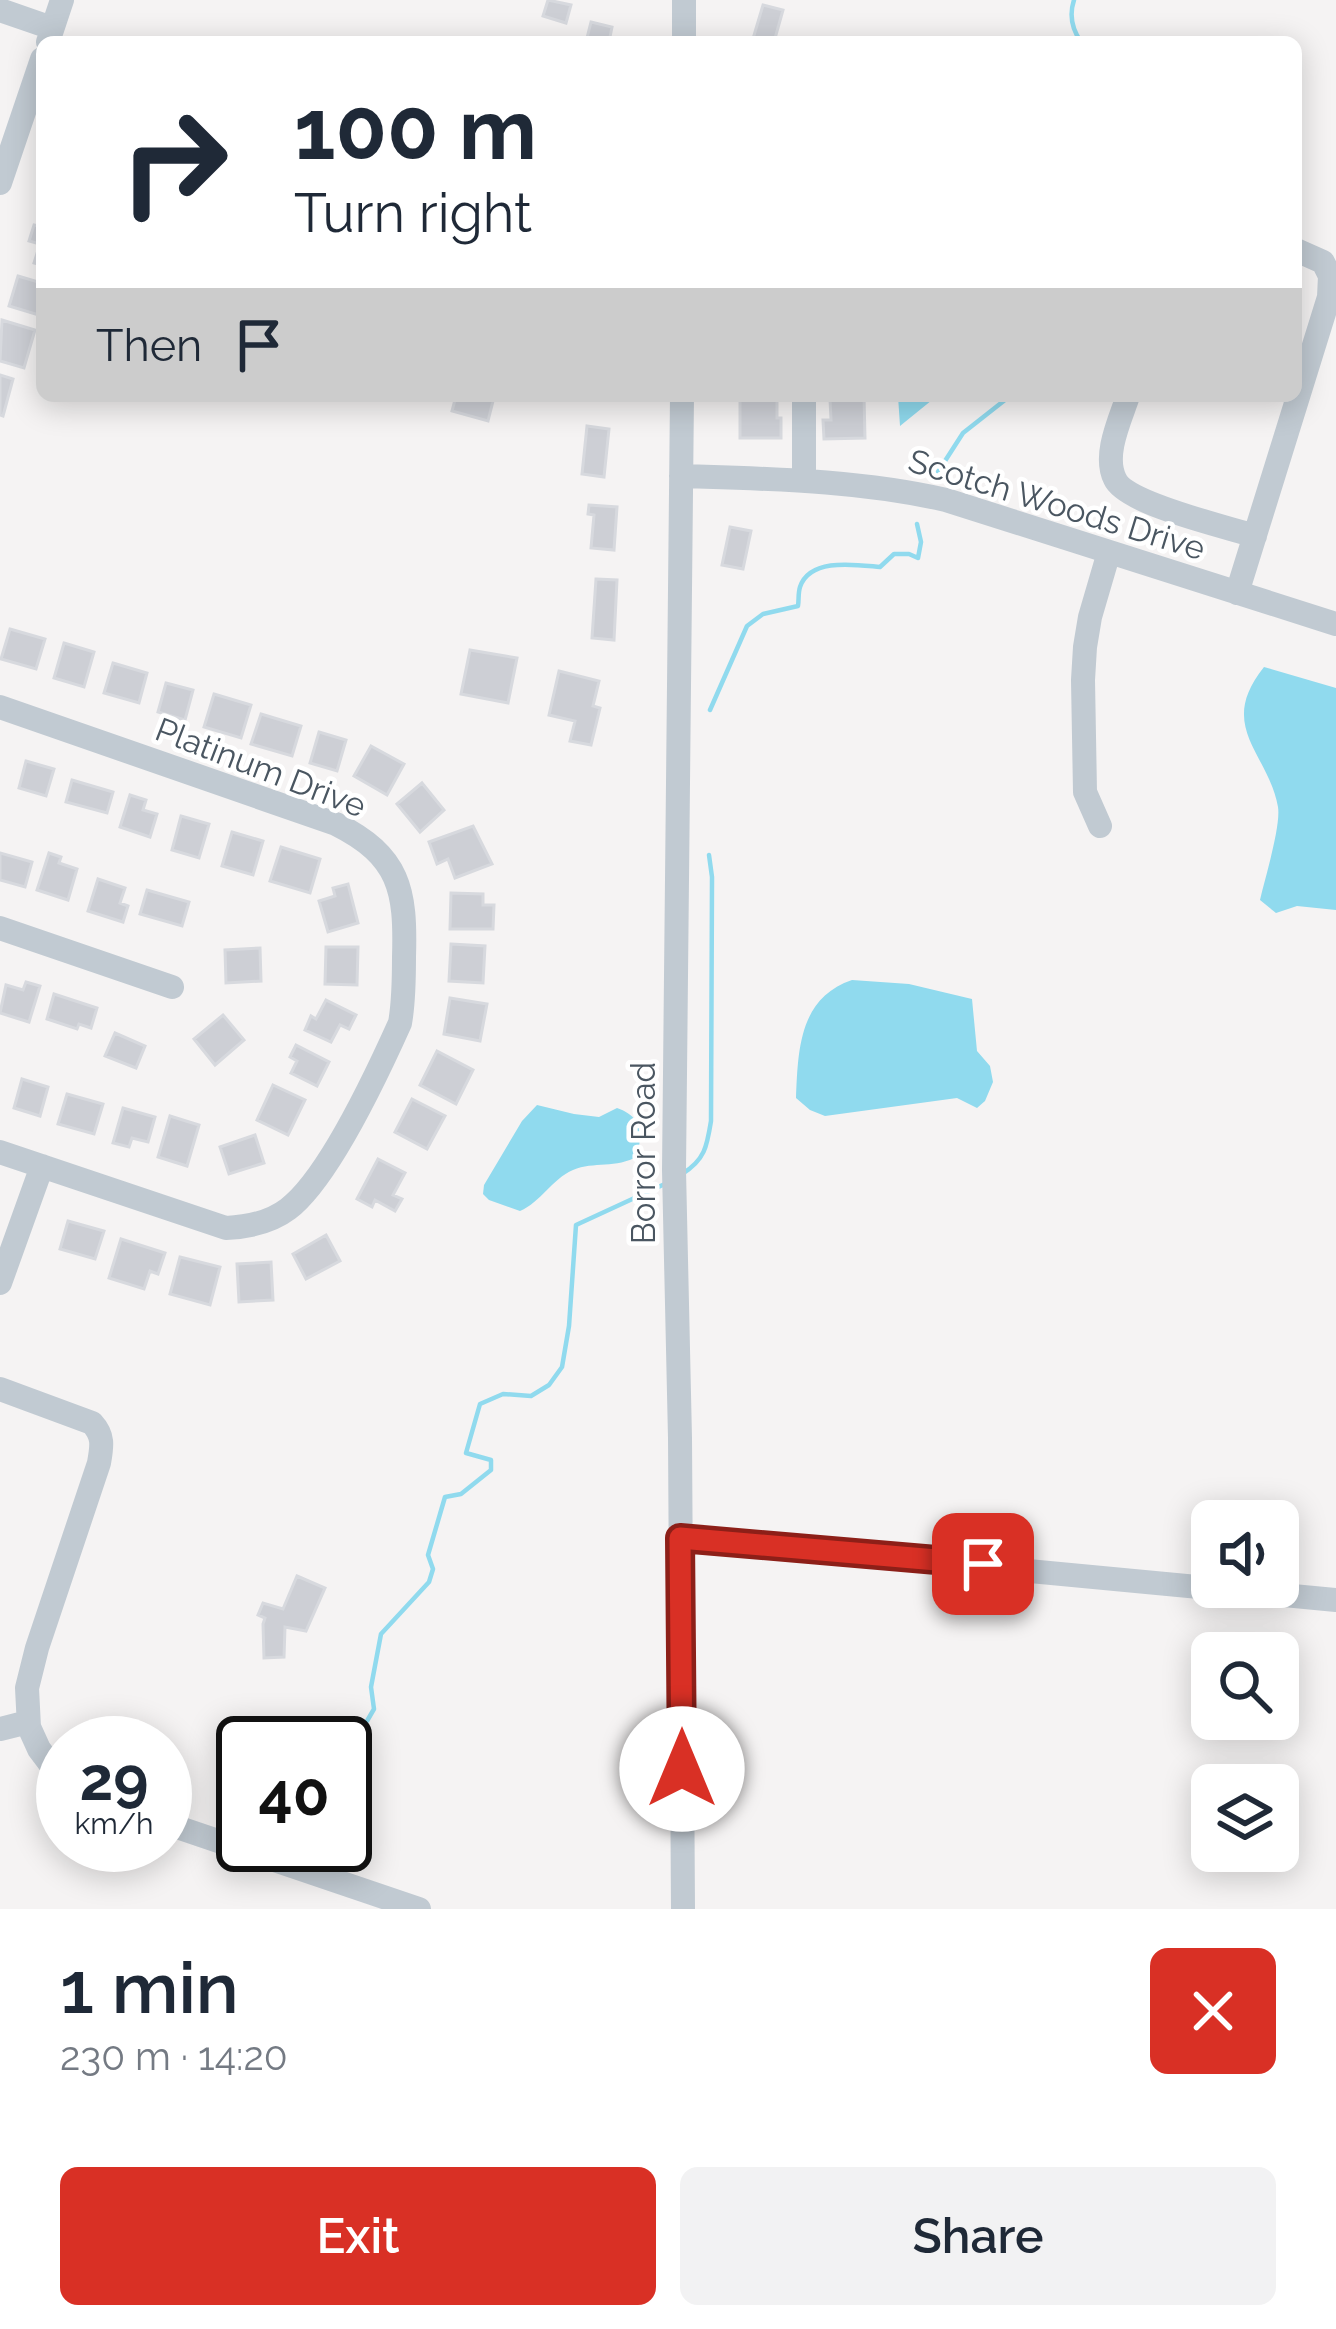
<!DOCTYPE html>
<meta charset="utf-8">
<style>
:root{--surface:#fff;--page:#f2f2f3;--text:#1f2937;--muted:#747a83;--accent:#d93025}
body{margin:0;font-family:Raleway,sans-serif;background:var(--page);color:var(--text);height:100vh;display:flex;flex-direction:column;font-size:45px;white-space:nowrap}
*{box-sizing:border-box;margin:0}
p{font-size:39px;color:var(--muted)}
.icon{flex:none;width:66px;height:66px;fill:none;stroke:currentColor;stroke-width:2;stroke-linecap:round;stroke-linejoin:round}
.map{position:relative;height:1909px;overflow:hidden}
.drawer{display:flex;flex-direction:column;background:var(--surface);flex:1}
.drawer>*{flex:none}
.top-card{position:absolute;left:36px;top:36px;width:1266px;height:366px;border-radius:18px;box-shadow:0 6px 30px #0003;background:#fff;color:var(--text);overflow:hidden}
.controls{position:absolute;left:1191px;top:1500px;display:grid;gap:24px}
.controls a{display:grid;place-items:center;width:108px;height:108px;border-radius:18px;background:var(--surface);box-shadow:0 6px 30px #0003;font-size:60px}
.speed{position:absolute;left:36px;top:1716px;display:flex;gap:24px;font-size:60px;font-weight:700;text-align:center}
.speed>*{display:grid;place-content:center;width:156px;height:156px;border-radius:50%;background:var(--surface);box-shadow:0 6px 30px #0003;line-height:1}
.speed small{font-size:30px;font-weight:400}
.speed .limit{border:6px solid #111;border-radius:18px;background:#fff;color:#111}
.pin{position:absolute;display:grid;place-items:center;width:102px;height:102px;color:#fff;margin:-51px;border-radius:24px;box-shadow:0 6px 18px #0006}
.me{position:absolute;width:132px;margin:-66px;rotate:0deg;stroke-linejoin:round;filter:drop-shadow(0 0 9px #0008)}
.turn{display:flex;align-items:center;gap:42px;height:252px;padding:0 60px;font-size:54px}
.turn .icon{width:156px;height:156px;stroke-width:2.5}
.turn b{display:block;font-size:84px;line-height:102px}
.then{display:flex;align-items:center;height:114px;padding:0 60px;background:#0003;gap:24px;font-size:45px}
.round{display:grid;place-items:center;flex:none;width:126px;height:126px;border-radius:18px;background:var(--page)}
.head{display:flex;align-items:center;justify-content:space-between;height:204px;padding:0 60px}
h1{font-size:72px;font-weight:600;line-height:90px}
.cta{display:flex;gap:24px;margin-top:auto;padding:24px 60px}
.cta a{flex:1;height:138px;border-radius:18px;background:var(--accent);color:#fff;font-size:48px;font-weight:600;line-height:138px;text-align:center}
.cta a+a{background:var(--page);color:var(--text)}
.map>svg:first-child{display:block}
.water{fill:#90daee}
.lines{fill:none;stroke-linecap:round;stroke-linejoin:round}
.stream{stroke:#90daee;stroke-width:4.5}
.building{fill:#cdcfd5;stroke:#d7d9de;stroke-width:3}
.minor{stroke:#c1cad2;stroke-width:24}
.route-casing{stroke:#8d1f18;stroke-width:30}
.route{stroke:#d93025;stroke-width:21}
.labels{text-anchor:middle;stroke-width:9;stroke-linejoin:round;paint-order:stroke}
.street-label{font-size:33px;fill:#4a5661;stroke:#fff}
</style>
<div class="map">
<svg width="1336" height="1909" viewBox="0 0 1336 1909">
<rect width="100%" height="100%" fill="#f5f3f3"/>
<path class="water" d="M 898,396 L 937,396 L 900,426 Z
M 1264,667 L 1336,688 L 1336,910 L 1297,906 L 1276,913 L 1260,900 C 1265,878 1281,826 1278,807 C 1268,752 1216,727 1264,667 Z
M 852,980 L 909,984 L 972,999 L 977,1051 L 990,1066 L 993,1082 L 985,1101 L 977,1108 L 957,1098 L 825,1116 L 810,1110 L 796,1098 C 798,1050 799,998 852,980 Z
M 537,1105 L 574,1114 L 599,1117 L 617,1108 C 643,1117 641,1133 638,1156 C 616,1169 594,1161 573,1170 C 552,1179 541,1202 520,1211 L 489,1200 L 483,1194 L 484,1185 L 522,1121 Z"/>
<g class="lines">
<path class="stream" d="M 1074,0 C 1069,15 1072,29 1081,42
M 936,475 L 963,433 L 1010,396
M 710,710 L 747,626 L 763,614 L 798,606 C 799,600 798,593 800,587 C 810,557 857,565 880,567 L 894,554 L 909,554 L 918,558 L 921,542 L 917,524
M 682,1174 C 705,1160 707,1146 711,1121 L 712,877 L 709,855
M 334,1743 L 367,1721 L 374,1709 L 371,1687 L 381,1634 L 429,1582 L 433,1569 L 428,1555 L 445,1497 L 461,1494 L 491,1470 L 491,1460 L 466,1453 L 480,1404 L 503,1394 L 531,1396 L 549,1385 L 562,1367 L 569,1326 L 576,1225 L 667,1183
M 345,1843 L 353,1859"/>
</g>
<path class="building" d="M 548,0 L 571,5 L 566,23 L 543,16 Z
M 763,5 L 783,10 L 774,42 L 752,42 Z
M 591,22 L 612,27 L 609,42 L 586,42 Z
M 34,225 L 42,227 L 42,265 L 34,263 L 40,244 L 29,241 Z
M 18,276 L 42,283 L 42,316 L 9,306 Z
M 2,320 L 35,330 L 24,368 L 0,361 Z
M 0,375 L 13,379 L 3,416 L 0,415 Z
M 456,396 L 475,396 L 493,401 L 488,421 L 452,411 Z
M 740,396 L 782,396 L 782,399 L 777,399 L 777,418 L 781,418 L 781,438 L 740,438 Z
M 824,396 L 864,396 L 865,438 L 824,439 L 823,420 L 831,420 L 830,399 L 824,399 Z
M 587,426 L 609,429 L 604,477 L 582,474 Z
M 589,505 L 617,507 L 614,550 L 591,548 L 594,515 L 588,514 Z
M 730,527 L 751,531 L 743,569 L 722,565 Z
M 596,579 L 617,580 L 614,640 L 592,638 Z
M 10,629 L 45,639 L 36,669 L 1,659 Z
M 64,643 L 94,652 L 84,687 L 54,678 Z
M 470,650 L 517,658 L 508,703 L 461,694 Z
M 113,663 L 147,673 L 139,703 L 104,693 Z
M 559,671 L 599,681 L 593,706 L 600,708 L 591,745 L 570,741 L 575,721 L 549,715 Z
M 166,683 L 193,690 L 185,720 L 158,712 Z
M 214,694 L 251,705 L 241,738 L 204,727 Z
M 261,714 L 301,726 L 292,756 L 251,744 Z
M 319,732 L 346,740 L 337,771 L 310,763 Z
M 371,746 L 404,764 L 387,795 L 354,776 Z
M 26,761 L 54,769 L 46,796 L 19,788 Z
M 72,780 L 113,792 L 107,813 L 66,802 Z
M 422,783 L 444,810 L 420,832 L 397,804 Z
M 130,795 L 146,800 L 143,810 L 157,814 L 150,837 L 120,827 Z
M 181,816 L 209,824 L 199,858 L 172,850 Z
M 473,826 L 492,864 L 455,878 L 448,859 L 437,864 L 429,842 Z
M 232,832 L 263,841 L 253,875 L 222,866 Z
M 281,847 L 320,859 L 310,893 L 270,881 Z
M 0,853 L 32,862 L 25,887 L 0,880 Z
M 49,853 L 61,857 L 59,863 L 77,869 L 68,900 L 37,890 Z
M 98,879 L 125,888 L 120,903 L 128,906 L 123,922 L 88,911 Z
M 348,884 L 358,923 L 328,932 L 319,901 L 335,896 L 333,888 Z
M 147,890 L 189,902 L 182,926 L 140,914 Z
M 451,893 L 483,894 L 483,905 L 494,905 L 493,929 L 450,929 Z
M 451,944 L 485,946 L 483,983 L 449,981 Z
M 326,947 L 358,947 L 357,985 L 325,984 Z
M 260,948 L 261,981 L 226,983 L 225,950 Z
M 26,982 L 40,986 L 29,1022 L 0,1013 L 6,985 L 23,990 Z
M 54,994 L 97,1008 L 91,1028 L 79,1024 L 77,1029 L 47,1019 Z
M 450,998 L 487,1004 L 480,1041 L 444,1034 Z
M 326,1000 L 356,1015 L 349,1029 L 340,1025 L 331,1042 L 305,1030 L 311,1016 L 316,1019 Z
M 223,1015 L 244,1040 L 215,1065 L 194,1039 Z
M 115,1033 L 145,1046 L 136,1068 L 105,1056 Z
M 296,1045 L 329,1062 L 317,1086 L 291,1073 L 297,1061 L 290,1057 Z
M 437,1051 L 473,1070 L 456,1104 L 420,1085 Z
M 22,1079 L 48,1087 L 40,1116 L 14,1108 Z
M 273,1085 L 305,1100 L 288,1135 L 257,1120 Z
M 67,1094 L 103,1104 L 94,1134 L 58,1124 Z
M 412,1099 L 445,1116 L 427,1149 L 395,1132 Z
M 123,1108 L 155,1117 L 148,1142 L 132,1138 L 129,1147 L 113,1143 Z
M 170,1116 L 199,1125 L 187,1166 L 158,1157 Z
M 255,1135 L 264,1163 L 229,1174 L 220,1147 Z
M 378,1159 L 405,1173 L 393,1195 L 402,1199 L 395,1211 L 375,1200 L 372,1207 L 357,1199 Z
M 68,1221 L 104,1231 L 95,1259 L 60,1249 Z
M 326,1235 L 340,1261 L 306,1279 L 293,1254 Z
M 121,1239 L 165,1253 L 158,1274 L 150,1271 L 144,1289 L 109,1278 Z
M 180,1257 L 220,1267 L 210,1305 L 170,1294 Z
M 271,1262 L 273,1300 L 239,1302 L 237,1264 Z
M 297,1576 L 325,1588 L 306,1631 L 285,1627 L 284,1657 L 264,1658 L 263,1624 L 265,1618 L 258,1615 L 263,1603 L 283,1609 Z"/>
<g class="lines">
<path class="minor" d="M 0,10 L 52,28
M 48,42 L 62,0
M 684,42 L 684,0
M 0,183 L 42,59
M 682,396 L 674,1170 L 680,1438 L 683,1909
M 804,396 L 804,481
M 1128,396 C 1120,420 1103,455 1115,479 C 1126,504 1227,527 1255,536
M 681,476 C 771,479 858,480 946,500 L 1336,624
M 1237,593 L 1329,297 L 1330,276 L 1323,262 L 1296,250
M 0,707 L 336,824 C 400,856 406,890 404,957 C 404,979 404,1001 400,1023 C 378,1072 329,1178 288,1209 C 271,1222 247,1227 226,1228 L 0,1152
M 1100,826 L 1085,792 L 1083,680 L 1085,647 L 1090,617 L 1109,552
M 0,928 L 172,987
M 0,1283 L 42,1166
M 0,1389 L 92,1423 C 104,1436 102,1446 99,1463 L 37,1648 L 27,1688 L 29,1727 L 39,1749 L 63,1781
M 680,1538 L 1336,1600
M 0,1729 L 28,1722
M 165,1823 L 419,1909"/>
</g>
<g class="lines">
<g class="route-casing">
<path id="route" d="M 682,1769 L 680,1538 L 983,1564"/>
</g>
<use href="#route" class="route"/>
</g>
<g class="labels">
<g class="street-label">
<text transform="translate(1057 504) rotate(17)" y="12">Scotch Woods Drive</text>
<text transform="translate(261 767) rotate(21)" y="12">Platinum Drive</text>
<text transform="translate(643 1153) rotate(-90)" y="12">Borror Road</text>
</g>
</g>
</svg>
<div class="controls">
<a><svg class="icon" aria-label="sound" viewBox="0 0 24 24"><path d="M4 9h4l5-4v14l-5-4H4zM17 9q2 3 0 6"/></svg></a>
<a><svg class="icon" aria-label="search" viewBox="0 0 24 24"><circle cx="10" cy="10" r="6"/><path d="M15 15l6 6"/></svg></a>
<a><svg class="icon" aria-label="layers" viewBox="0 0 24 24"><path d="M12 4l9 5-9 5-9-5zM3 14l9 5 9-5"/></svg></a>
</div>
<div class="speed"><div>29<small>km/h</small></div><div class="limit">40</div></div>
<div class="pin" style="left:983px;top:1564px;background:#d93025"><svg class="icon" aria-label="arrive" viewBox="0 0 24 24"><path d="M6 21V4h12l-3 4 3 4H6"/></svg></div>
<svg class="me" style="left:682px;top:1769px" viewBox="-20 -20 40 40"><circle r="19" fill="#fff"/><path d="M0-13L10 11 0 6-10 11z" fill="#d93025"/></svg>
<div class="top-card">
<div class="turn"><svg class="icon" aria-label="right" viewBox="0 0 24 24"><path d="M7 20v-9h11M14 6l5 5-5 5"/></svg><div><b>100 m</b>Turn right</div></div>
<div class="then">Then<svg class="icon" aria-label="arrive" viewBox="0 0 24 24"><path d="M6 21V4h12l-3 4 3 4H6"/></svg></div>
</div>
</div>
<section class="drawer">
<div class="head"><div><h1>1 min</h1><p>230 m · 14:20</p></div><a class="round" style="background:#d93025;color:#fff"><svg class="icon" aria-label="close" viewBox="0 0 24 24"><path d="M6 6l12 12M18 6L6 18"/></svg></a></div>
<div class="cta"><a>Exit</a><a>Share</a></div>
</section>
